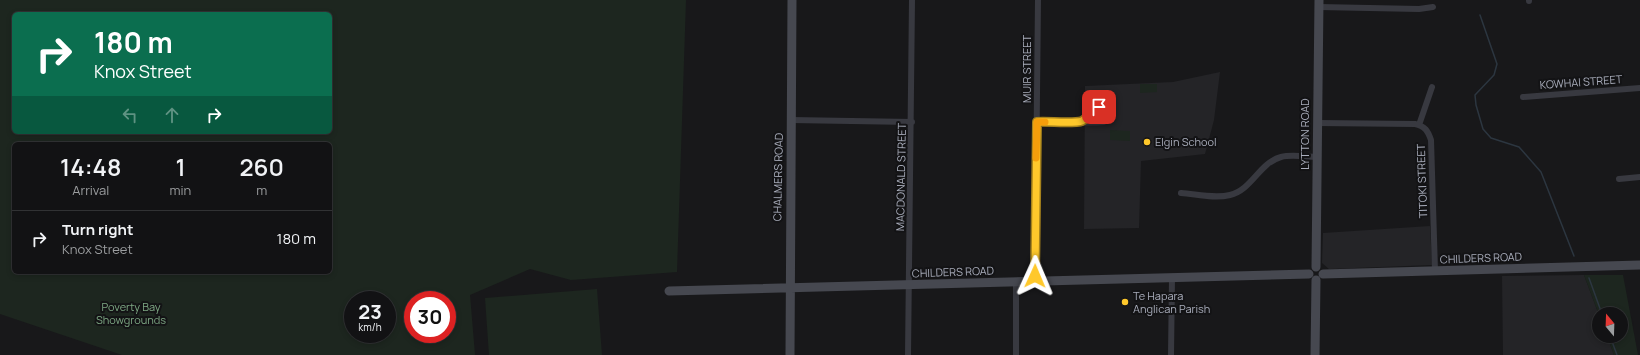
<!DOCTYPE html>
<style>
:root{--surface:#121214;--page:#1b1b1d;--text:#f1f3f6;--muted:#9c9ea0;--line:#313234}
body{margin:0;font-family:Manrope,sans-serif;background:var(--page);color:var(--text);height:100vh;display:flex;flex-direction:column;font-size:15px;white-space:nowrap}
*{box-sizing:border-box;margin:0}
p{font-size:13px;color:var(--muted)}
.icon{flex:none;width:22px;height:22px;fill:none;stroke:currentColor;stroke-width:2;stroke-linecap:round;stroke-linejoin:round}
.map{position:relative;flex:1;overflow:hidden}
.sheet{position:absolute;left:12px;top:142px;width:320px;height:132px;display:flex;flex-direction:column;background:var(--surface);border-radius:6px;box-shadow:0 2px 6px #0003,0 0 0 1px var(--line)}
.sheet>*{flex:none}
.banner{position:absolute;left:12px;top:12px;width:320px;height:122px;border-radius:6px;box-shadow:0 2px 6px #0003,0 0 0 1px var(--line);background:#0b6e4f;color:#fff;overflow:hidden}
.needle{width:26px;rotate:341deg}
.buttons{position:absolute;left:1592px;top:307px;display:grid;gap:8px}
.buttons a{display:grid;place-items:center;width:36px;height:36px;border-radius:50%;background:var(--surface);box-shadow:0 2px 6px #0003,0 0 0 1px var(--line);font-size:20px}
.speed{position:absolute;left:344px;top:291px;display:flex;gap:8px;font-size:20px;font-weight:700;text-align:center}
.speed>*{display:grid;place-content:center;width:52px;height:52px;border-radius:50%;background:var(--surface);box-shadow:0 2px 6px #0003,0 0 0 1px var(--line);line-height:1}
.speed small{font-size:10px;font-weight:400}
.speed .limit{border:6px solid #d22;background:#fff;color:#111}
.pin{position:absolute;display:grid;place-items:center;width:34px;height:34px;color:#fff;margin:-17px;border-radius:8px;box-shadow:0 2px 6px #0006}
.me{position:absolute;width:44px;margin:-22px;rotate:1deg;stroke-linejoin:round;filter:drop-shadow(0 0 3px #0008)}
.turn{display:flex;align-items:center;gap:14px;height:84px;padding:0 16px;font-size:18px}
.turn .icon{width:52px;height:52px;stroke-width:2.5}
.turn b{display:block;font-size:28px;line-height:34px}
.lanes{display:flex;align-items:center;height:38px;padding:0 16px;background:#0003;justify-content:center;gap:20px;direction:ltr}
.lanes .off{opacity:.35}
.eta{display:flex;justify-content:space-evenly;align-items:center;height:68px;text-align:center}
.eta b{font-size:24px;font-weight:600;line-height:28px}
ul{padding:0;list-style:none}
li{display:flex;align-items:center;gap:12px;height:56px;padding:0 16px;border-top:1px solid var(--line)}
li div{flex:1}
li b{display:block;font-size:15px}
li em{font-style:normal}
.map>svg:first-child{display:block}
.built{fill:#242427}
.green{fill:#1d261f;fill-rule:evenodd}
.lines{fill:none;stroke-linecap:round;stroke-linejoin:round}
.stream{stroke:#2c3640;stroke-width:1.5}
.street{stroke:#383940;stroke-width:6}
.secondary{stroke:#464850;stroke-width:9}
.route-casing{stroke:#a6821c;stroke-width:10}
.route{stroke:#ffc82b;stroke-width:7}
.slow{stroke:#f59e0b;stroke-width:7}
.poi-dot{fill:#ffc82b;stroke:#131315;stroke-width:1.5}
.labels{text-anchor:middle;stroke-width:4;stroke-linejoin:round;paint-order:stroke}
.street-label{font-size:11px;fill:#a9adbb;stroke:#131315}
.poi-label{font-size:11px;fill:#a9adbb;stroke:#131315;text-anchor:start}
.park-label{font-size:11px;fill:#7ea884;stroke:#131315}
</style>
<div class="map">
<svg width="1640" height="355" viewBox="0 0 1640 355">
<rect width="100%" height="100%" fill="#18181a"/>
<path class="built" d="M 1220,72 L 1214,120 L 1205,154 L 1141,161 L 1139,228 L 1084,229 L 1085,86 L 1173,82 Z
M 1430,226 L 1432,265 L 1329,269 L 1322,263 L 1323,233 Z
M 1584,275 L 1599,315 L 1599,336 L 1607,336 L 1614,355 L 1503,355 L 1502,276 Z"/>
<path class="green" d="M 0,0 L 686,0 L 677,272 L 571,280 L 530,269 L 470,295 L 475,355 L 122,355 L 0,314 ZM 14,14 L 330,14 L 330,132 L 14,132 ZM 14,144 L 330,144 L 330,272 L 14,272 ZM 353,300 L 387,300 L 387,334 L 353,334 ZM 413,300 L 447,300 L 447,334 L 413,334 Z
M 1140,84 L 1157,84 L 1157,92 L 1140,93 Z
M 1110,130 L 1130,131 L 1130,141 L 1110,140 Z
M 1584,275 L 1623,275 L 1638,355 L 1614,355 L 1607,336 L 1621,336 L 1621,314 L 1599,315 Z
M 597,289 L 602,355 L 489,355 L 485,298 Z"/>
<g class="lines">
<path class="stream" d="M 1480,15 L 1497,64 L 1494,75 L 1475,95 L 1476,105 L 1483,129 L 1491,138 L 1519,147 L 1541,172 L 1574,256
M 1589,278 L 1602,314
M 1610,336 L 1617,355"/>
<path class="street" d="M 1529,1 L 1529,0
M 1319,7 L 1419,9 L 1433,7
M 1523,97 L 1640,88
M 791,120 L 912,122
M 1037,122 C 1059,121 1083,124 1104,122 L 1107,119 L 1107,110 C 1097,103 1096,112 1089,117 C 1086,119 1083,120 1080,121
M 1317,123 L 1415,124 C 1425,126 1428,131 1431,140 L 1435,271
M 1419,125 L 1432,87
M 1619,179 L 1640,177
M 1181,193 C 1196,194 1214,199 1230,195 C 1252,190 1259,163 1281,157 C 1292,154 1306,157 1317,157
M 1035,282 L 1038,0
M 908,355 L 912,0
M 1016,355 L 1016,283
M 1171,355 L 1172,278"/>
<path class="secondary" d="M 1316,267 L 1319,0
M 1323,274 L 1640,265
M 669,291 L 1309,274
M 790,355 L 792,0
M 1315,355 L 1316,280"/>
</g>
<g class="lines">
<g class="route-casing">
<path id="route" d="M 1035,276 L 1037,122 C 1047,121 1074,124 1082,121 C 1089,117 1092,111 1099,107"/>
</g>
<use href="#route" class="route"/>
<path class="slow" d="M 1036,158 L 1037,122 L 1045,122"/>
</g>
<g class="poi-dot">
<circle cx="1147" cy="142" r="4"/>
<circle cx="1125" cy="302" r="4"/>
</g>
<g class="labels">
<g class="street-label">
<text transform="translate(1027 69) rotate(-90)" y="4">MUIR STREET</text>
<text transform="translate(1581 82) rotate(-4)" y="4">KOWHAI STREET</text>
<text transform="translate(1305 134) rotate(-90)" y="4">LYTTON ROAD</text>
<text transform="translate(778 177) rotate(-89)" y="4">CHALMERS ROAD</text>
<text transform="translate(901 177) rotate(-89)" y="4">MACDONALD STREET</text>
<text transform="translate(1422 181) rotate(-92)" y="4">TITOKI STREET</text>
<text transform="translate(1481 258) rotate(-2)" y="4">CHILDERS ROAD</text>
<text transform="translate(953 272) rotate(-2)" y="4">CHILDERS ROAD</text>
</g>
<g class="poi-label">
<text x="1155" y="146">Elgin School</text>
<text x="1133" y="300">Te Hapara<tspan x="1133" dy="13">Anglican Parish</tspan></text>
</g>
<g class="park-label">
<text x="131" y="311">Poverty Bay<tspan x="131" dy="13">Showgrounds</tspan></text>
</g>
</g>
</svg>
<div class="buttons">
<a><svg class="needle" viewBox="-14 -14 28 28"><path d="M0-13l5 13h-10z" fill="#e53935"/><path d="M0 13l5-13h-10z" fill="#9c9ea0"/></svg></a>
</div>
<div class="speed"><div>23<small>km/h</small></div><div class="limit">30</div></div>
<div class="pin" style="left:1099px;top:107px;background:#d93025"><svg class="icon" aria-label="arrive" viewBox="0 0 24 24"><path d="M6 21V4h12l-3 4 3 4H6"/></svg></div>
<svg class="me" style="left:1035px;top:276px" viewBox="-20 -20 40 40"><path d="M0-17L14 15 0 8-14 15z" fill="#ffc82b" stroke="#fff" stroke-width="4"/></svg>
<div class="banner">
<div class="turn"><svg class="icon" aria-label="right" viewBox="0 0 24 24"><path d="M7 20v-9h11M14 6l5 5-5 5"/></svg><div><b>180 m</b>Knox Street</div></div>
<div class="lanes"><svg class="icon off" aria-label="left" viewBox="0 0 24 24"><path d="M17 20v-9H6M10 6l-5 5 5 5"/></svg><svg class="icon off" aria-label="ahead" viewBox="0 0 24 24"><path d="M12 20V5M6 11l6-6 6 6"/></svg><svg class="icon" aria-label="right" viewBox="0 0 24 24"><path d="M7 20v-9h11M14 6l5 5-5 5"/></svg></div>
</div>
<section class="sheet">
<div class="eta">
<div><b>14:48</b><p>Arrival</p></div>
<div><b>1</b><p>min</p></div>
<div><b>260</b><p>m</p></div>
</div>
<ul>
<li><svg class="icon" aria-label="right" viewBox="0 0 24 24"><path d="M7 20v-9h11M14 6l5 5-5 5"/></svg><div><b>Turn right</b><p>Knox Street</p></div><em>180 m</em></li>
</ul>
</section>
</div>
